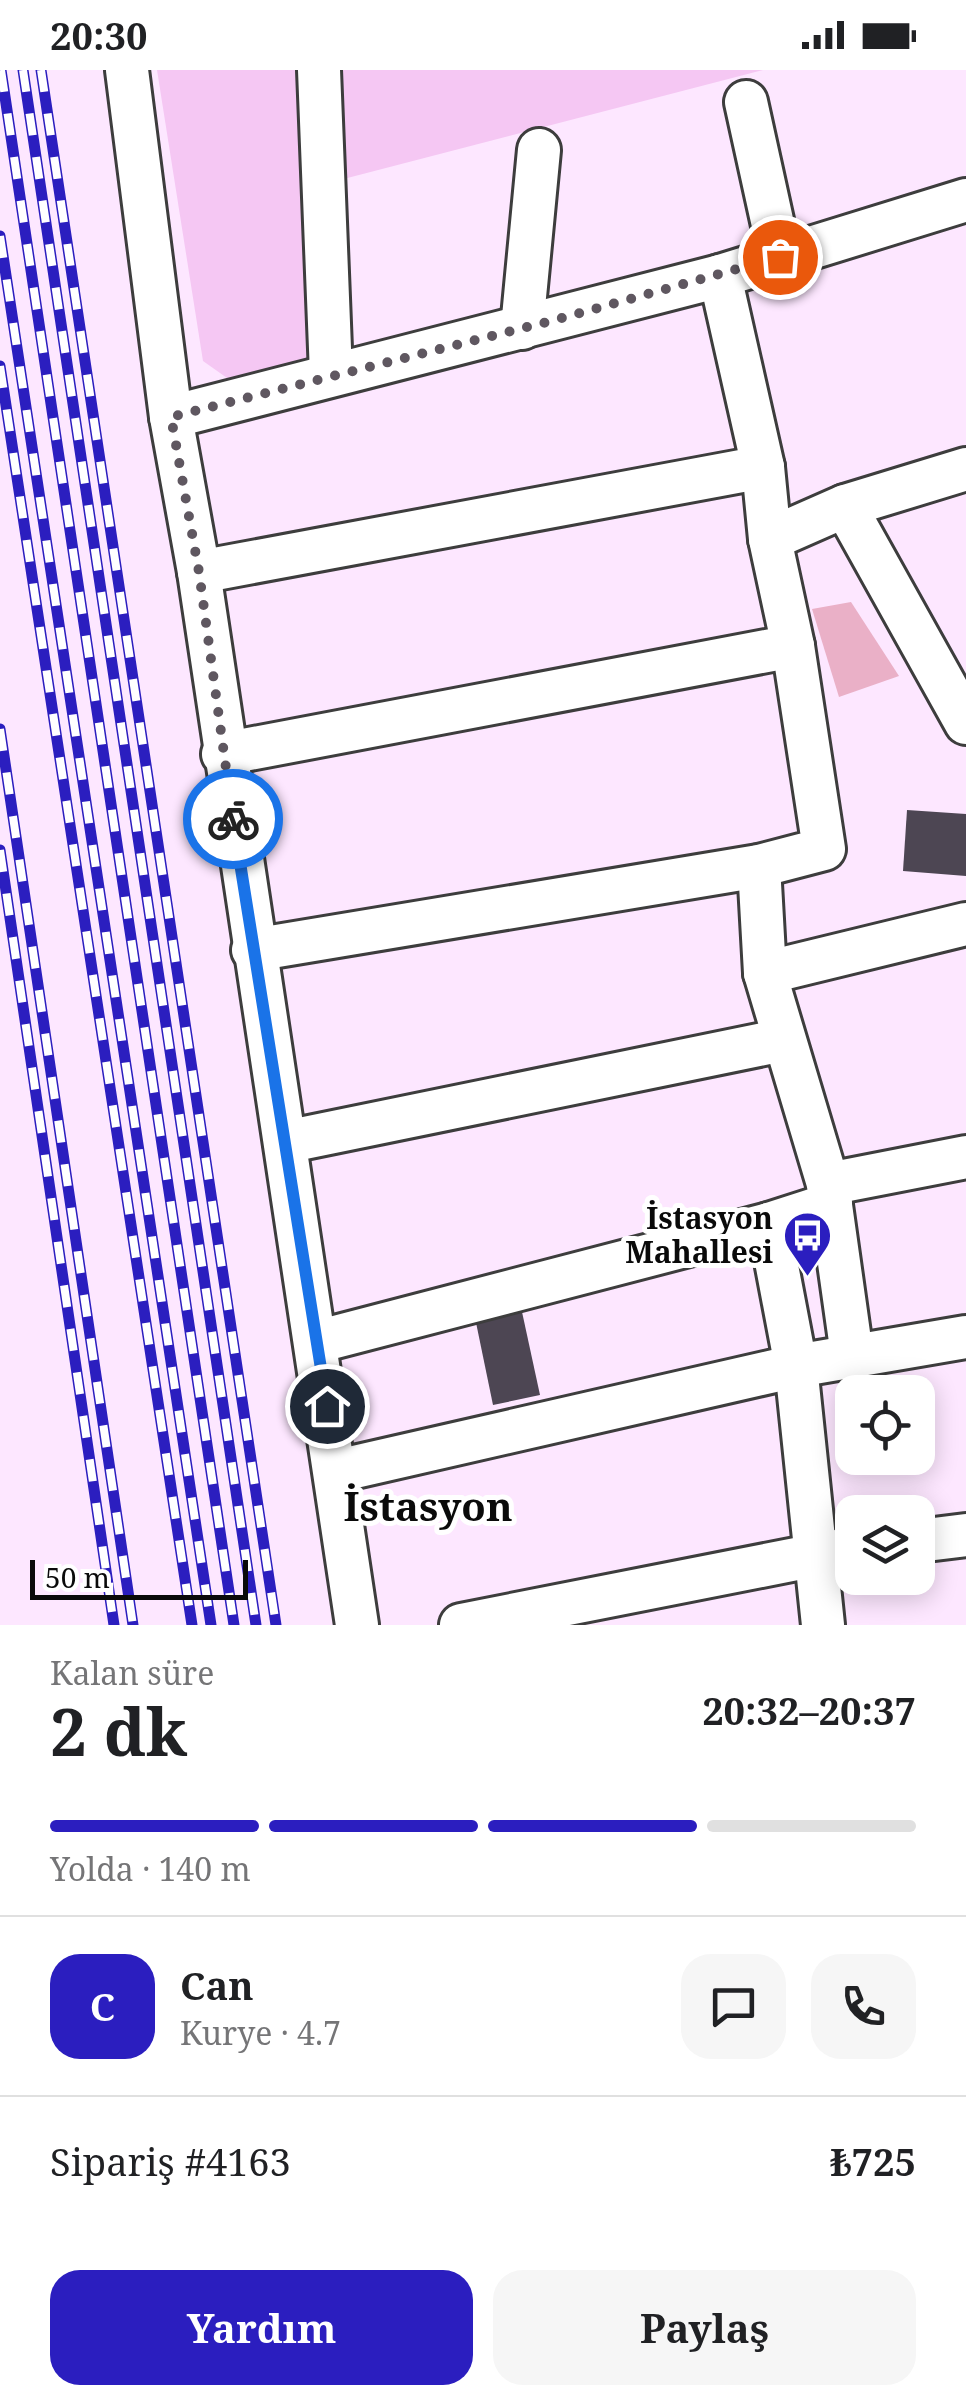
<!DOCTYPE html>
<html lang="tr">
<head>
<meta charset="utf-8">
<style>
  body { margin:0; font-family:"Noto Serif",serif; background:#f6f6f6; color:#202124; height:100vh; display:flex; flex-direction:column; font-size:38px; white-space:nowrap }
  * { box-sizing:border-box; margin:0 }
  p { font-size:32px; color:#757577 }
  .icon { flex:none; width:55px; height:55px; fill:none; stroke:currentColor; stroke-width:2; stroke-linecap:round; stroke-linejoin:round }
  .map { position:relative; height:1555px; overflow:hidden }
  .details { display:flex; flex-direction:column; background:#fff; flex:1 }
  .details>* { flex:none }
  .tools { position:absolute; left:835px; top:1305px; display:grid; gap:20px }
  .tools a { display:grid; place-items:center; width:100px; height:100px; border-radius:20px; background:#fff; box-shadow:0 5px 25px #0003; font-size:50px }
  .scale { position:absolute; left:30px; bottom:25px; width:218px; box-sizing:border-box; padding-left:10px; border:5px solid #0a0a0a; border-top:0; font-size:28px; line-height:35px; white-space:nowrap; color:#0a0a0a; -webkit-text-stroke:8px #fff; paint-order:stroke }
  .pin { position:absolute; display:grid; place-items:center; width:85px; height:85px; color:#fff; margin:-42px; border:5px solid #fff; border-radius:50%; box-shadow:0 2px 10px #0007 }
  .courier { position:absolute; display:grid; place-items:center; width:100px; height:100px; margin:-50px; border:8px solid #1a73e8; border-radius:50%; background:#fff; color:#222; box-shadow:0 2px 12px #0007 }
  .headline em { font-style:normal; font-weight:700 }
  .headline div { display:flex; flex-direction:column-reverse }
  .headline { display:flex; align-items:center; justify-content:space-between; height:170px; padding:0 50px }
  h1 { font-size:65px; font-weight:700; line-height:75px }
  .bar { display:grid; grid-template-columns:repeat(4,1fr); gap:15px 10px; align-content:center; height:120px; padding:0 50px }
  .bar i { height:12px; border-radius:8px; background:#e0e0e0 }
  .bar .on { background:#2b1ebf }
  .bar p { grid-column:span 4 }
  .line { display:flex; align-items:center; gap:25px; padding:0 50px; border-top:2px solid #e0e0e0 }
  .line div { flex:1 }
  .round { display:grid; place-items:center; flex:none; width:105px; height:105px; border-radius:30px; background:#f6f6f6 }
  .action { display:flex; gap:20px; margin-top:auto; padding:20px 50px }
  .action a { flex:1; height:115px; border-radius:30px; background:#2b1ebf; color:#fff; font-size:40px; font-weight:700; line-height:115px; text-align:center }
  .action a+a { background:#f6f6f6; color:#202124 }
  .status { display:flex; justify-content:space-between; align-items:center; height:70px; padding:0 50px; background:#fff; direction:ltr }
  .status svg { height:28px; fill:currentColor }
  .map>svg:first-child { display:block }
</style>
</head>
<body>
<div class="status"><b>20:30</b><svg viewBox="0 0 49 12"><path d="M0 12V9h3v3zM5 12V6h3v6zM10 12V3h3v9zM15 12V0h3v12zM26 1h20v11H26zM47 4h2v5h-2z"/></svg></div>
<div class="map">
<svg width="966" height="1555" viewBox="0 0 966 1555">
  <rect width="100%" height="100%" fill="#fde7ff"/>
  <!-- farmland -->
  <g fill="#f5c7f3">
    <polygon points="157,0 310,0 317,291 237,315 203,291"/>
    <polygon points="320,0 763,0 332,112"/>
  </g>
  <!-- green -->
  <polygon fill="#eab0c7" points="851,532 899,606 839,627 812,539"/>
  <!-- building -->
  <g fill="#4d4653">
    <polygon points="907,740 966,744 966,806 903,801"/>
    <polygon points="519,1228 540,1325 493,1335 473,1238"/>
  </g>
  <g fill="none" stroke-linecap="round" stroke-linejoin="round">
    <defs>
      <g id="minor">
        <polyline points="127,0 171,347 199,502 357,1555"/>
        <polyline points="319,0 331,304"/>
        <polyline points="746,32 780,187"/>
        <polyline points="522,258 539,80"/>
        <polyline points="171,347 720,206 966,130"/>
        <polyline points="845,436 966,653"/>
        <polyline points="770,469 845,436 966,399"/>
        <polyline points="199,502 763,397"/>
        <polyline points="223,684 793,576"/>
        <polyline points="759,796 765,903 828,1114 852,1285"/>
        <polyline points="253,880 759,796 824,779 793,576 770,469 763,397 720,206"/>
        <polyline points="765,903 966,854"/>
        <polyline points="285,1072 783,970"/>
        <polyline points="828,1114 966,1087"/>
        <polyline points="769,1154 796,1296 823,1555"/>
        <polyline points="316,1272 769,1154 831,1134"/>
        <polyline points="337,1401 796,1296 966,1267"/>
        <polyline points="918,1471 966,1465"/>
        <polyline points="461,1555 852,1478"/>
      </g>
    </defs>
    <!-- minor casing -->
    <use href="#minor" stroke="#3d3d3d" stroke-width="48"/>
    <!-- minor -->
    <use href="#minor" stroke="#fff" stroke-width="42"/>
    <defs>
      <g id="rail">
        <polyline points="1,0 234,1555"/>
        <polyline points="23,0 256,1555"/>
        <polyline points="41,0 276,1555"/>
        <polyline points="0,166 211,1555"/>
        <polyline points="0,296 192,1555"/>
        <polyline points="0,659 133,1555"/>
        <polyline points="0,780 114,1555"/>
      </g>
    </defs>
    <!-- rail casing -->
    <use href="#rail" stroke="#2b1ebf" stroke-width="11"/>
    <!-- rail -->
    <use href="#rail" stroke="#fff" stroke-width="8" stroke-dasharray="22" stroke-linecap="butt"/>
  </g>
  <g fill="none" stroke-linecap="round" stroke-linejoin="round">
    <!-- done -->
    <polyline stroke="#5f5760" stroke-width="10" stroke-dasharray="0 18" points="233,749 199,502 171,347 555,250 780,187"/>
    <!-- route -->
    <polyline stroke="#1a73e8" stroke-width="12" points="233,749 327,1336"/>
  </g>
  <!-- icons -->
  <defs>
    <symbol id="bus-pin" viewBox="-11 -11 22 30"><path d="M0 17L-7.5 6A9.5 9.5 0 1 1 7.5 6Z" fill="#2b1ebf" stroke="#fff"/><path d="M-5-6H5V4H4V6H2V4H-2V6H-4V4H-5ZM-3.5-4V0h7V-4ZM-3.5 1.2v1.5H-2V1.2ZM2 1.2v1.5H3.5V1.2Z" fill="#fff"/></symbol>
  </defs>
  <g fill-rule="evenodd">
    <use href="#bus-pin" x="780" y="1138" width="55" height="75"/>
  </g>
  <g text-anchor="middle" stroke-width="10" stroke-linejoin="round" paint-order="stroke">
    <!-- poi labels -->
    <g font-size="30" font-weight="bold" fill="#0a0a0a" stroke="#fff" text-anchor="end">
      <text x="773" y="1159">İstasyon<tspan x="773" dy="34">Mahallesi</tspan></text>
    </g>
    <!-- district labels -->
    <g font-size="40" font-weight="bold" fill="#0a0a0a" stroke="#fff">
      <text x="428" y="1451">İstasyon</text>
    </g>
  </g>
</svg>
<div class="tools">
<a><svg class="icon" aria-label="locate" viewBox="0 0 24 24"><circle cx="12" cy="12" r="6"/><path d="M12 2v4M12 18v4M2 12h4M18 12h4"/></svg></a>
<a><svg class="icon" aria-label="layers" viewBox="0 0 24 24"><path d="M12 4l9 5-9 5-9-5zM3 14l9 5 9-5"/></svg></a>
</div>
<div class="scale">50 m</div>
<div class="pin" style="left:780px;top:187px;background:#ea580c"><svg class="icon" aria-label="bag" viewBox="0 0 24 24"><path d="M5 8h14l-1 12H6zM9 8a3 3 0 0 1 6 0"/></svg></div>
<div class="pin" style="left:327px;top:1336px;background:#1f2937"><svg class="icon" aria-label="home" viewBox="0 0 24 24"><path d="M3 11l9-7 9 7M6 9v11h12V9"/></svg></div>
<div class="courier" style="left:233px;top:749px"><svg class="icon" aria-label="bike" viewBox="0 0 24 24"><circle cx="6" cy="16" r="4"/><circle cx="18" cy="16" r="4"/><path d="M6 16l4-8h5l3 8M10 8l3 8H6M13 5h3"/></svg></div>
</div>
<section class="details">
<div class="headline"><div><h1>2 dk</h1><p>Kalan süre</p></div><em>20:32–20:37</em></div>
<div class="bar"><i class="on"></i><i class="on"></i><i class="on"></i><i></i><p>Yolda · 140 m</p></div>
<div class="line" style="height:180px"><b class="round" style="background:#2b1ebf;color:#fff">C</b><div><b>Can</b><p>Kurye · 4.7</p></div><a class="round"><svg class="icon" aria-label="chat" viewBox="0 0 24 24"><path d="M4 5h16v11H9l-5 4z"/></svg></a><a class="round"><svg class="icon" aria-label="phone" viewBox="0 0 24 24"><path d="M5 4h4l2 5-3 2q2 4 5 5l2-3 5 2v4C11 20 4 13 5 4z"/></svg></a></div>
<div class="line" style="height:130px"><div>Sipariş #4163</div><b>₺725</b></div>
<div class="action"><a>Yardım</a><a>Paylaş</a></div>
</section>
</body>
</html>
